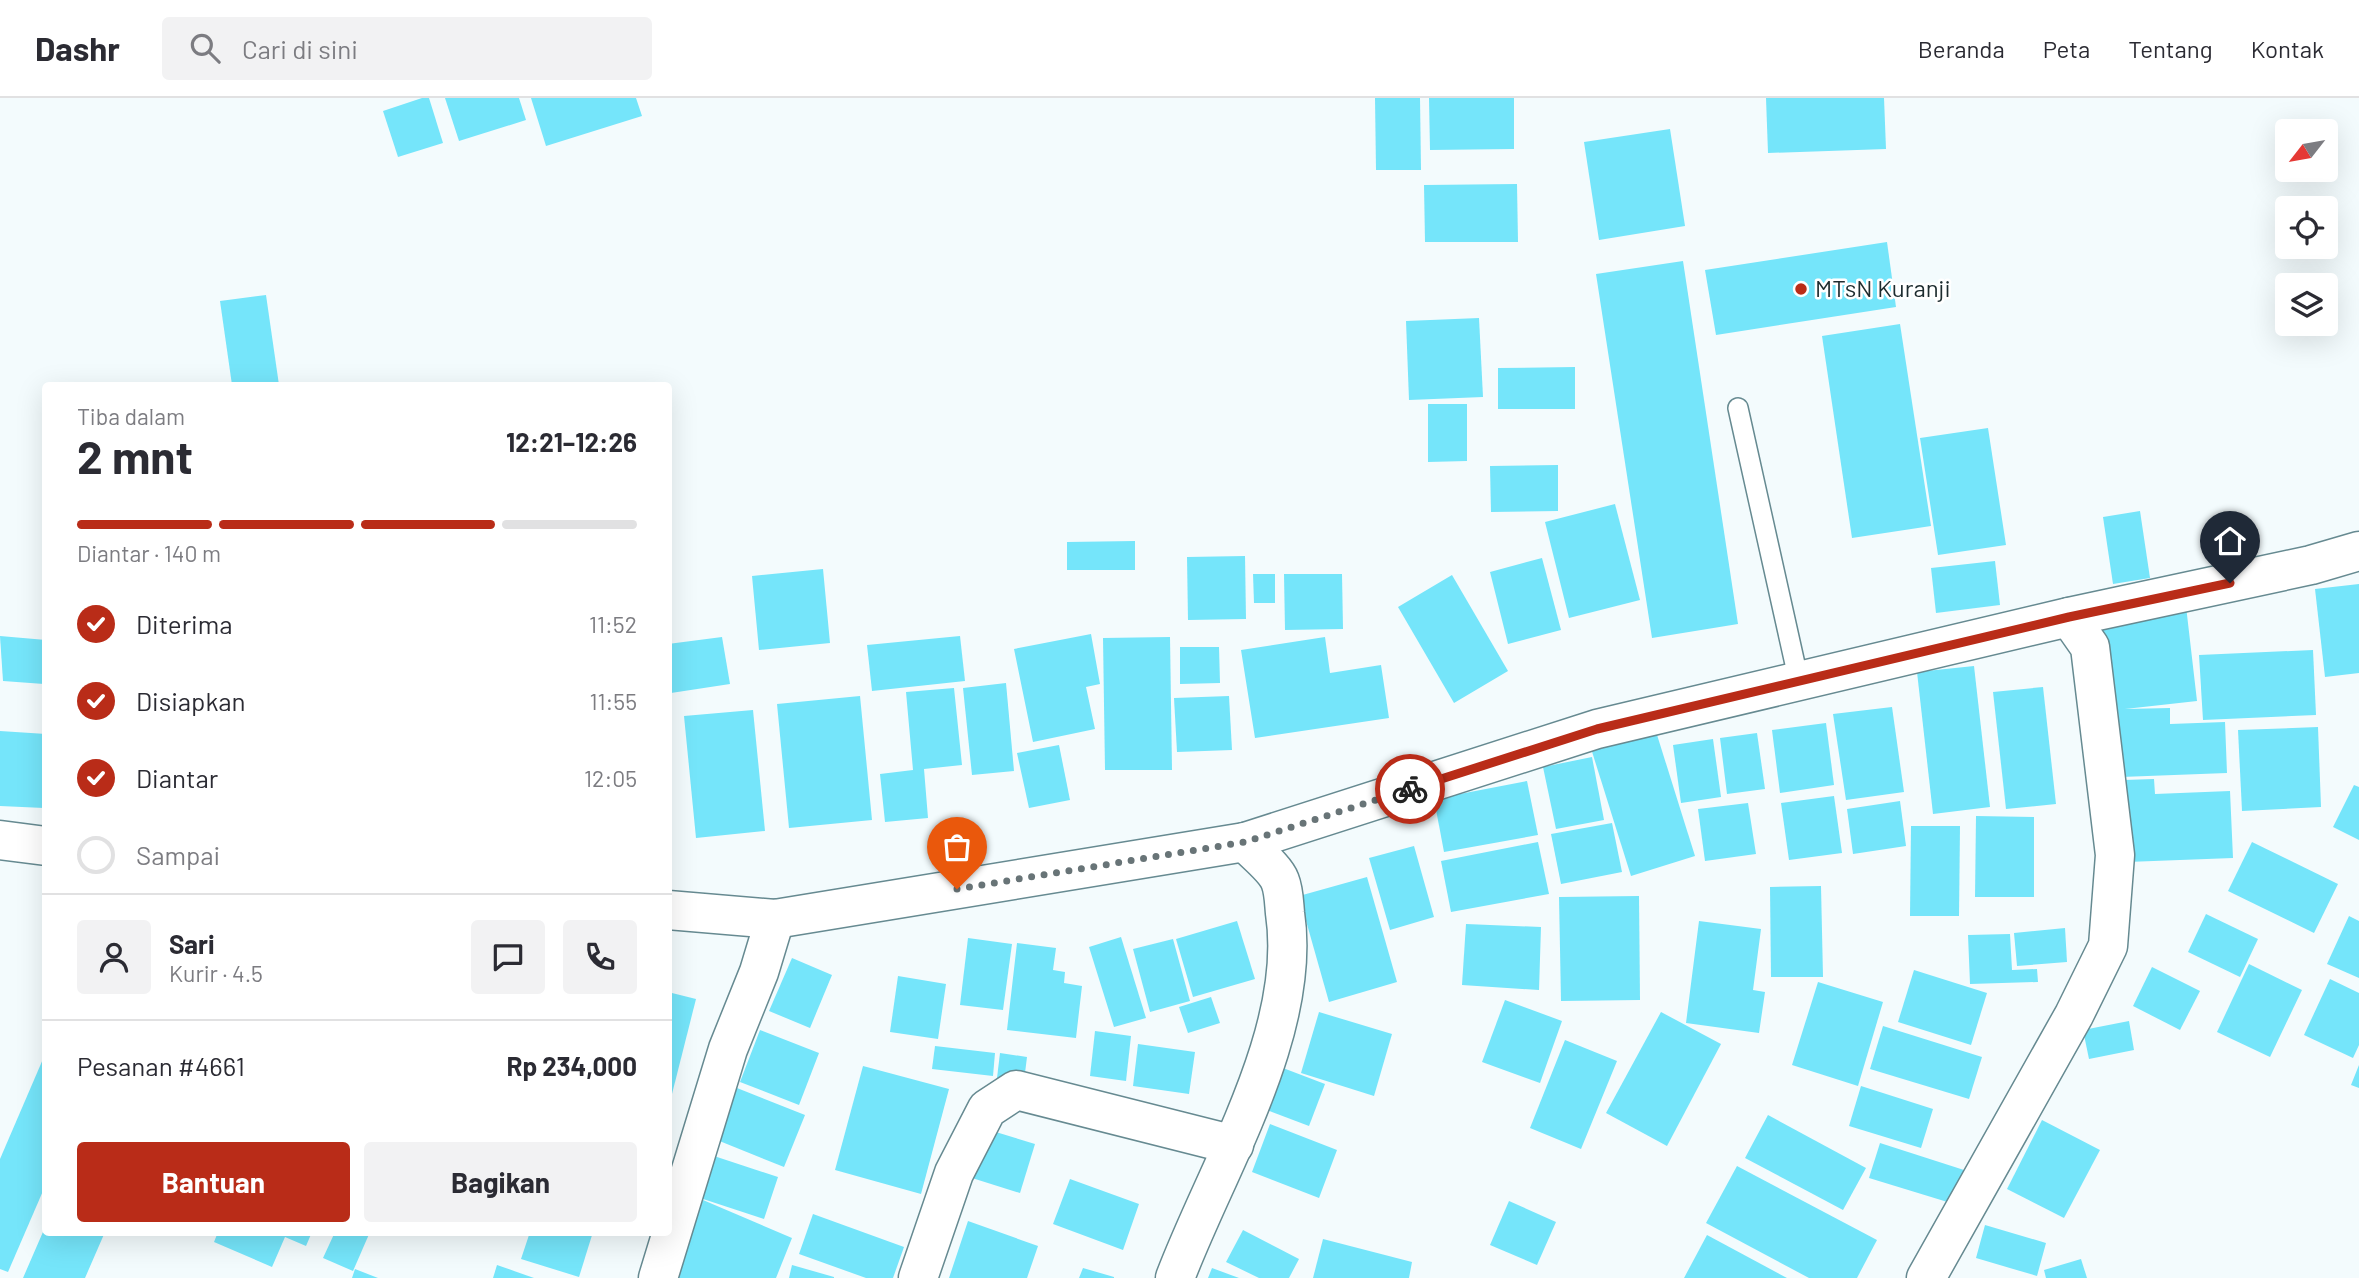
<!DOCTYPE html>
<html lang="id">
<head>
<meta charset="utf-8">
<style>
  body { margin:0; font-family:Barlow,sans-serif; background:#f2f2f3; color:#2b2b33; height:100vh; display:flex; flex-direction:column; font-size:26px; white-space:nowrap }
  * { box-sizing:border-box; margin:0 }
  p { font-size:23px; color:#7c7c81 }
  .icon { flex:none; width:38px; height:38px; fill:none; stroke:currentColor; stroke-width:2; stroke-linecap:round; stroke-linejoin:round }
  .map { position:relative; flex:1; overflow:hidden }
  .sheet { position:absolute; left:42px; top:284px; width:630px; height:854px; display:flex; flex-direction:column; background:#fff; border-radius:7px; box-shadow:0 7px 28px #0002 }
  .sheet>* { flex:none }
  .needle { width:46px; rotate:239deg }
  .buttons { position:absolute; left:2275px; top:21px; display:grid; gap:14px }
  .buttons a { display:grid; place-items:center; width:63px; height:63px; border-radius:7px; background:#fff; box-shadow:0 7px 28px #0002; font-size:35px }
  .pin { position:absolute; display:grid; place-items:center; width:60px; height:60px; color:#fff; margin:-72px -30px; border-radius:50% 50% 50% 0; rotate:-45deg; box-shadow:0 0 7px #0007 }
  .pin .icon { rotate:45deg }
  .courier { position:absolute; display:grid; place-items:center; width:70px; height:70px; margin:-35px; border:5px solid #b92c18; border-radius:50%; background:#fff; color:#222; box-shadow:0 2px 9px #0007 }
  .overview em { font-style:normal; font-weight:700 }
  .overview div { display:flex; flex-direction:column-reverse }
  .overview { display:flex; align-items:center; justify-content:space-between; height:119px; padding:0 35px }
  h1 { font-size:46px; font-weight:700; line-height:52px }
  .bar { display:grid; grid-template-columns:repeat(4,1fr); gap:10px 7px; align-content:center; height:84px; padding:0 35px }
  .bar i { height:9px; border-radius:5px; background:#e1e1e2 }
  .bar .current { background:#b92c18 }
  .bar p { grid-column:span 4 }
  .line { display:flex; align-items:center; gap:18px; padding:0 35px; border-top:2px solid #e1e1e2 }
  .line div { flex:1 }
  .round { display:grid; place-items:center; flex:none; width:74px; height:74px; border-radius:7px; background:#f2f2f3 }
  ol { padding:0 35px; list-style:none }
  li { display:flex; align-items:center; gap:21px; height:77px }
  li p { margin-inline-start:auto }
  li .icon { padding:7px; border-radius:50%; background:#b92c18; color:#fff; stroke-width:4 }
  li:last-child { color:#7c7c81 }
  li i { width:38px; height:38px; border:4px solid #e1e1e2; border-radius:50% }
  .button { display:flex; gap:14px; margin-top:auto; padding:14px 35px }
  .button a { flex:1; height:80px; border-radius:7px; background:#b92c18; color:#fff; font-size:28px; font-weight:700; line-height:80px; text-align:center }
  .button a+a { background:#f2f2f3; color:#2b2b33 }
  header { display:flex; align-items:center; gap:42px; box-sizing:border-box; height:98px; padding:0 35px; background:#fff; border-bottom:2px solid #e1e1e2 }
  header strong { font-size:33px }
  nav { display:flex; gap:38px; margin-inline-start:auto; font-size:24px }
  .search { width:490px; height:63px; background:#f2f2f3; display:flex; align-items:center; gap:18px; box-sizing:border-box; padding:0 24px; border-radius:7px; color:#7c7c81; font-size:26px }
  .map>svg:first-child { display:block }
</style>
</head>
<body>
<header>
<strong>Dashr</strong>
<div class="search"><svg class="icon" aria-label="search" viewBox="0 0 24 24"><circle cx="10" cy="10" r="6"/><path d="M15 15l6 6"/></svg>Cari di sini</div>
<nav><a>Beranda</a><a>Peta</a><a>Tentang</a><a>Kontak</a></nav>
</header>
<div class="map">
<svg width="2359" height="1180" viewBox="0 0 2359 1180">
  <rect width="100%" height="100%" fill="#f3fbfd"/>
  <!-- building -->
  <g fill="#75e5fa">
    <polygon points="422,0 429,0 443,45 398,59 383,13"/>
    <polygon points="445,0 519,0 526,22 459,43"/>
    <polygon points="531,0 636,0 642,18 546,48"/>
    <polygon points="1375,0 1420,0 1421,72 1376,72"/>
    <polygon points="1429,0 1514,0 1514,51 1430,52"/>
    <polygon points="1766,0 1884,0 1886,51 1768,55"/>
    <polygon points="1670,31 1685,128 1599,142 1584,44"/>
    <polygon points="1517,86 1518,144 1425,144 1424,87"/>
    <polygon points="1887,144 1896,209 1716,237 1705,172"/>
    <polygon points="1683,163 1738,526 1652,540 1596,176"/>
    <polygon points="266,197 279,287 232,287 220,203"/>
    <polygon points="1479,220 1483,299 1409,302 1406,223"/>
    <polygon points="1900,226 1931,428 1852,440 1822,238"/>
    <polygon points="1575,269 1575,311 1498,311 1498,270"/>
    <polygon points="1428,306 1467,306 1467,363 1428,364"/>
    <polygon points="1988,330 2006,447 1938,457 1920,340"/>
    <polygon points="1558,367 1558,413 1491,414 1490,368"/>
    <polygon points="1615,406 1640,502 1569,520 1545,424"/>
    <polygon points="2140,413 2150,480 2113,486 2103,419"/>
    <polygon points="1135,443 1135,472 1067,472 1067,444"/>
    <polygon points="1245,458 1246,521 1188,522 1187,459"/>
    <polygon points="1542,460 1561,532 1508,546 1490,474"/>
    <polygon points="1995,463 2000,507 1936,515 1931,470"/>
    <polygon points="823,471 830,545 759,552 752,478"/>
    <polygon points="1253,476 1275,476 1275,505 1254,505"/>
    <polygon points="1284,476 1342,476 1343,531 1285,532"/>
    <polygon points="1452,477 1508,573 1454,605 1398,509"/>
    <polygon points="2359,486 2359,575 2325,579 2315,491"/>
    <polygon points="2186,508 2197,603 2125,611 2170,610 2170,626 2225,624 2227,675 2121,679 2118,612 2104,613 2093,518"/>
    <polygon points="1091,536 1100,586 1086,589 1095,631 1033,644 1014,551"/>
    <polygon points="0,538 46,542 44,586 3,583"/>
    <polygon points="960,538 965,583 872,593 867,547"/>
    <polygon points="722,539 730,586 671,595 668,546"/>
    <polygon points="1170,539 1172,672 1105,672 1103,540"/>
    <polygon points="1325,539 1330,575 1381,567 1389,620 1255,640 1241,552"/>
    <polygon points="1180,549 1219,549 1220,585 1180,586"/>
    <polygon points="2313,552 2316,617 2203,622 2199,557"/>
    <polygon points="1974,568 1990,709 1933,716 1917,574"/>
    <polygon points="1006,585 1014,673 972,677 963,590"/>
    <polygon points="2043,589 2056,706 2006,711 1993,594"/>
    <polygon points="954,590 962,667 924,671 928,720 885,724 880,676 913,672 906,594"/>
    <polygon points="860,598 872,722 789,730 777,606"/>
    <polygon points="1229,598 1232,652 1177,654 1174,600"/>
    <polygon points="1892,609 1904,694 1846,702 1833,616"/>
    <polygon points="753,612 765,733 696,740 684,618"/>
    <polygon points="1653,624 1695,758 1631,778 1589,644"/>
    <polygon points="1826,625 1834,687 1780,695 1772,632"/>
    <polygon points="2318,629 2321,709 2242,713 2238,632"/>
    <polygon points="0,633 46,636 44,710 0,708"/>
    <polygon points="1757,635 1765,691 1727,696 1720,640"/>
    <polygon points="1713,641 1721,699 1681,705 1673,647"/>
    <polygon points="1059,647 1070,702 1029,710 1017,655"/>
    <polygon points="1592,659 1604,722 1556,731 1543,669"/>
    <polygon points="2154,681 2155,696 2230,693 2233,760 2127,764 2124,682"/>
    <polygon points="1527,683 1538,737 1444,754 1434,701"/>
    <polygon points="2354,687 2359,689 2359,742 2333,729"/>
    <polygon points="1834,698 1842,755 1789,762 1781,705"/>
    <polygon points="1900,703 1906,748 1853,756 1847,711"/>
    <polygon points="1748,705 1756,756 1705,763 1698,711"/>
    <polygon points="1976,718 2034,719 2034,799 1975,799"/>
    <polygon points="1612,725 1622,774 1561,786 1551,736"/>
    <polygon points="1911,728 1960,728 1959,818 1910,818"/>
    <polygon points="1538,744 1549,796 1451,814 1441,763"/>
    <polygon points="2252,744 2338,786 2314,835 2228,793"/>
    <polygon points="1414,748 1434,819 1390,832 1369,760"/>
    <polygon points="1367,779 1397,884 1329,904 1299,798"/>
    <polygon points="1821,788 1823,879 1771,879 1770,789"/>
    <polygon points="1639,798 1640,902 1561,903 1559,799"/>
    <polygon points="2206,816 2258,841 2240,879 2188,854"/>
    <polygon points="2349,818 2359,823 2359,880 2327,866"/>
    <polygon points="1237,823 1255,881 1193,899 1176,841"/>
    <polygon points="1699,823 1761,831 1753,892 1765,894 1759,935 1686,925"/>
    <polygon points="1466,826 1541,829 1539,892 1462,887"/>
    <polygon points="2065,830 2067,864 2017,868 2014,835"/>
    <polygon points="2010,836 2012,872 2037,871 2038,884 1970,886 1968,837"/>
    <polygon points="1121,839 1146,920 1114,929 1089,849"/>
    <polygon points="968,840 1012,846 1003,912 960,907"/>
    <polygon points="1173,841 1190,903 1150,914 1133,851"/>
    <polygon points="1017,845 1056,850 1053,872 1065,874 1064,885 1082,888 1076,940 1007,932"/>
    <polygon points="792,860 832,877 810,930 769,913"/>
    <polygon points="2249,866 2302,892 2270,959 2217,934"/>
    <polygon points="2152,869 2200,893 2180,932 2133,908"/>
    <polygon points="1914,872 1987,895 1971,947 1898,924"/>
    <polygon points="898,878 946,886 938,941 890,934"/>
    <polygon points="2330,881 2359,895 2359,947 2353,960 2304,937"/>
    <polygon points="1818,884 1883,904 1858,988 1792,967"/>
    <polygon points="668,894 696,901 672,996 668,995"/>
    <polygon points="1211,899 1220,925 1188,935 1179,909"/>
    <polygon points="1505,902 1562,923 1540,985 1482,964"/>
    <polygon points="1319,914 1392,936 1374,998 1301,975"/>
    <polygon points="1661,914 1721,946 1667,1048 1606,1015"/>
    <polygon points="2129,923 2134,952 2089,961 2083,932"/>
    <polygon points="1883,928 1982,959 1969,1001 1870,971"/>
    <polygon points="760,932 819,955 799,1007 740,984"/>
    <polygon points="1095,933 1131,938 1126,983 1090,978"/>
    <polygon points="1565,942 1617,963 1581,1051 1530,1030"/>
    <polygon points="1138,946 1195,954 1189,996 1133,988"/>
    <polygon points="935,948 995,955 993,978 932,971"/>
    <polygon points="1000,955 1027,959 1024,983 997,980"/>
    <polygon points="43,961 46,962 46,1086 8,1174 0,1171 0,1061"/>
    <polygon points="2359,967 2359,990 2351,987"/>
    <polygon points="863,968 949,991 921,1096 835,1072"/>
    <polygon points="1283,970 1325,986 1309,1028 1267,1012"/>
    <polygon points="1861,988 1933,1011 1921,1050 1849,1028"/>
    <polygon points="737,990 805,1017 784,1069 717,1042"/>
    <polygon points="1768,1017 1866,1070 1843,1112 1745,1060"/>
    <polygon points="2042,1022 2100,1052 2064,1120 2007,1091"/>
    <polygon points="1270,1026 1337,1052 1319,1100 1252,1074"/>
    <polygon points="986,1031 1035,1046 1020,1095 972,1080"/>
    <polygon points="1880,1045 1964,1072 1954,1106 1869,1080"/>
    <polygon points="711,1057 778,1079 764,1121 697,1099"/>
    <polygon points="1737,1068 1877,1142 1857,1180 1809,1180 1706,1125"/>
    <polygon points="1070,1081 1139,1106 1123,1152 1053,1126"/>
    <polygon points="703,1102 792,1140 776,1180 671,1180"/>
    <polygon points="1509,1103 1556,1124 1537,1167 1490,1147"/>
    <polygon points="813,1116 904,1149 893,1180 866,1180 799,1156"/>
    <polygon points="968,1123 1038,1148 1027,1180 949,1180"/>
    <polygon points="46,1127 46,1134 105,1134 85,1180 23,1180"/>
    <polygon points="1985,1127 2046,1145 2037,1178 1976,1160"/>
    <polygon points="1243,1132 1299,1161 1289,1180 1259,1180 1226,1164"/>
    <polygon points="218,1134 312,1134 306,1148 285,1139 272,1169 214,1144"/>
    <polygon points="335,1134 370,1134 353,1173 323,1160"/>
    <polygon points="530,1134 593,1134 579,1179 521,1161"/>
    <polygon points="1707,1137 1787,1180 1684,1180"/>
    <polygon points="1323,1141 1412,1164 1409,1180 1313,1180"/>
    <polygon points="2081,1161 2087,1180 2046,1180 2044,1172"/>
    <polygon points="497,1167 534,1180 493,1180"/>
    <polygon points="792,1167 834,1179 834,1180 789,1180"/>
    <polygon points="1083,1170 1114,1179 1114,1180 1079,1180"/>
    <polygon points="1212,1170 1239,1180 1208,1180"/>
    <polygon points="355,1171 378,1180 352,1180"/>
  </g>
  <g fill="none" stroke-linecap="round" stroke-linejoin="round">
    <defs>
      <polyline id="service" points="1738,310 1799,584"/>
      <g id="minor">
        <polyline points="658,1180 728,951 759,874 775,821"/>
        <polyline points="918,1180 954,1075 987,1011 1016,992 1234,1047"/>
        <path d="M1175 1180C1216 1071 1303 934 1285 815 1284 805 1284 793 1280 783 1275 770 1255 755 1245 744"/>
        <polyline points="1926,1180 2074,917 2108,848 2115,757 2090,549 2069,519"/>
      </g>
      <g id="tertiary">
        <polyline points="0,742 46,748"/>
        <polyline points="668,812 775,821 1245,744 1597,631 2069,519 2311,467 2359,453"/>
      </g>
    </defs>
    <!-- service casing -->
    <use href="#service" stroke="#668a91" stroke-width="22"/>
    <!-- minor casing -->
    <use href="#minor" stroke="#668a91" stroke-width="41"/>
    <!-- tertiary casing -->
    <use href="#tertiary" stroke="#668a91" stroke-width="41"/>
    <!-- service -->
    <use href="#service" stroke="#fff" stroke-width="19"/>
    <!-- minor -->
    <use href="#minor" stroke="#fff" stroke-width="38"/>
    <!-- tertiary -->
    <use href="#tertiary" stroke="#fff" stroke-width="38"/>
  </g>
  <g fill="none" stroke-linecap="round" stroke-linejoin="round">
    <!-- done -->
    <polyline stroke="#687477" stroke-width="7" stroke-dasharray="0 12.6" points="957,791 1245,744 1410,691"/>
    <!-- route -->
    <polyline stroke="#b92c18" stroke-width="9" points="1410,691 1597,631 2069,519 2230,485"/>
  </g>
  <!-- markers -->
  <circle fill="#b92c18" stroke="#fff" stroke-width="2.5" cx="1801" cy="191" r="7"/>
  <g text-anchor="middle" stroke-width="5" stroke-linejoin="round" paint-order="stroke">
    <!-- poi labels -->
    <g font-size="24" fill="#1d2c2f" stroke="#fff" text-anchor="start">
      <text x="1815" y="199">MTsN Kuranji</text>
    </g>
  </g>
</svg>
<div class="buttons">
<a><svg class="needle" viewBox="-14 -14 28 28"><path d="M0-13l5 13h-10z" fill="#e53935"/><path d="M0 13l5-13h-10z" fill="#7c7c81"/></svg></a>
<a><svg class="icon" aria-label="locate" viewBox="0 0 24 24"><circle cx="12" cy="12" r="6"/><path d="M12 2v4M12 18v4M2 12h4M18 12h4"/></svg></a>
<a><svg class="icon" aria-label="layers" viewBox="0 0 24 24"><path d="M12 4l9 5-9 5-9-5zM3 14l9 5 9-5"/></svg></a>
</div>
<div class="pin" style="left:957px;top:791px;background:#ea580c"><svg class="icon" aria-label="bag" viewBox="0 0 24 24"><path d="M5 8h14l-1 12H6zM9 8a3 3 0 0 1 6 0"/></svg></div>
<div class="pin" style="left:2230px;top:485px;background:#1f2937"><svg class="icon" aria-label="home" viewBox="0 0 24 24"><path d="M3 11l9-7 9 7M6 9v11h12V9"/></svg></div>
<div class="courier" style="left:1410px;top:691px"><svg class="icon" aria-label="bike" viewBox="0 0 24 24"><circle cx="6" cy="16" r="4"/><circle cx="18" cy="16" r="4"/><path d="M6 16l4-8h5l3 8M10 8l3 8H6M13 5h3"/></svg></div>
<section class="sheet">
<div class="overview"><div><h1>2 mnt</h1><p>Tiba dalam</p></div><em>12:21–12:26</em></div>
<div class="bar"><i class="current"></i><i class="current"></i><i class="current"></i><i></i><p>Diantar · 140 m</p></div>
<ol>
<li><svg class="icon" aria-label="check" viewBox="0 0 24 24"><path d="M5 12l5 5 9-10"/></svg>Diterima<p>11:52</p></li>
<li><svg class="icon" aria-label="check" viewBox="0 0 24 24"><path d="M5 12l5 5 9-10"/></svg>Disiapkan<p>11:55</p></li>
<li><svg class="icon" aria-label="check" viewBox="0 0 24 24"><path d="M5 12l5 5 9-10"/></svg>Diantar<p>12:05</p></li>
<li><i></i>Sampai</li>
</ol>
<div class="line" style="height:126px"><a class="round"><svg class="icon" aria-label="person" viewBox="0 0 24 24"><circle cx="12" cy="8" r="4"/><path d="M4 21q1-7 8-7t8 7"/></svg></a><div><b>Sari</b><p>Kurir · 4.5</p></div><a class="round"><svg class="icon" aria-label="chat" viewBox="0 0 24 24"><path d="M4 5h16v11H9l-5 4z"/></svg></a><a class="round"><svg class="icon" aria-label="phone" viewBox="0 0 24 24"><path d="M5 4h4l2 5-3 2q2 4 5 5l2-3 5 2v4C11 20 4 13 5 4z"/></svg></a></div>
<div class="line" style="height:91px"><div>Pesanan #4661</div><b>Rp 234,000</b></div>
<div class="button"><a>Bantuan</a><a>Bagikan</a></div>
</section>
</div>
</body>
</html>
